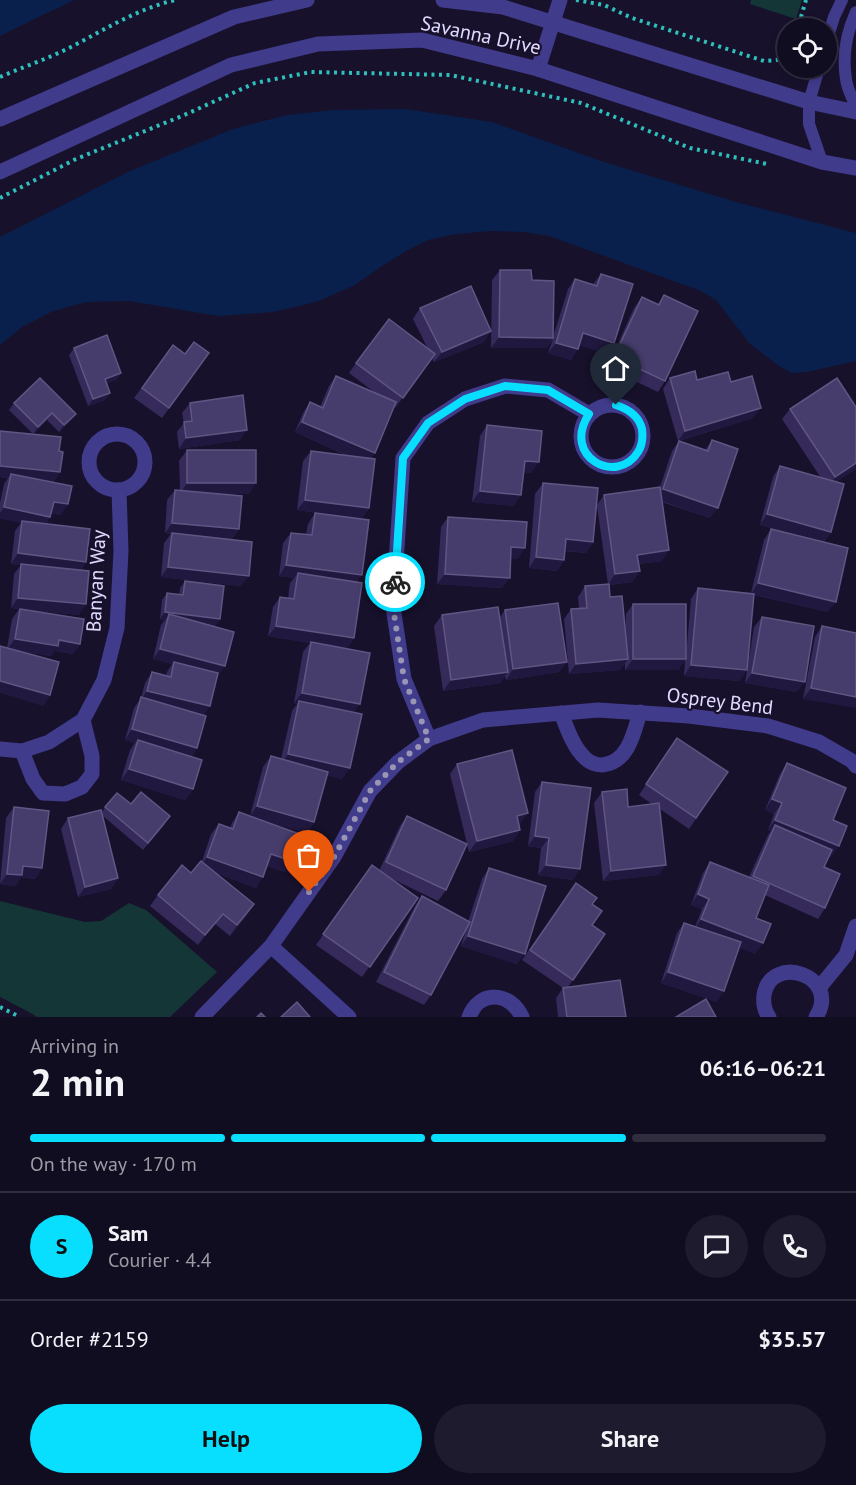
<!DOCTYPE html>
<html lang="en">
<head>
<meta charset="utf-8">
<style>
  body { margin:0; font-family:"PT Sans",sans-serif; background:#1e1b2e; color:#f1f3f6; height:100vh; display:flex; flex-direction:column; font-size:22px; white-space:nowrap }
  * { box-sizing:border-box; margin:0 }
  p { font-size:20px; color:#9c9ca5 }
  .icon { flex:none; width:33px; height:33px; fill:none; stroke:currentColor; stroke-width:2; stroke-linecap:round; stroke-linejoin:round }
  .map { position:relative; height:1017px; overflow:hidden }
  .panel { display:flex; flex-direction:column; background:#110d21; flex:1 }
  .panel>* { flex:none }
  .buttons { position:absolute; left:777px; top:18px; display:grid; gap:12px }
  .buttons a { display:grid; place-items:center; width:60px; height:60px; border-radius:50%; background:#110d21; box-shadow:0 3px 9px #0003,0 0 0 2px #302d3f; font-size:30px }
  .pin { position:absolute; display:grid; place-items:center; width:51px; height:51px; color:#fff; margin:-62px -26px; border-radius:50% 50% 50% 0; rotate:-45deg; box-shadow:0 0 6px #0007 }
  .pin .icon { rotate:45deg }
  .courier { position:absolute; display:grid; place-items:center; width:60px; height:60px; margin:-30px; border:4px solid #08dfff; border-radius:50%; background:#fff; color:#222; box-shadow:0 2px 8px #0007 }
  .headline em { font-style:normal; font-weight:600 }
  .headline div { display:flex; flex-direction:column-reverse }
  .headline { display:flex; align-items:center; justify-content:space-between; height:102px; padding:0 30px }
  h1 { font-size:39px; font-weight:600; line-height:45px }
  .bar { display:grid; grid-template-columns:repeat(4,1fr); gap:9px 6px; align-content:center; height:72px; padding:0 30px }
  .bar i { height:8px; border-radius:4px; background:#302d3f }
  .bar .active { background:#08dfff }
  .bar p { grid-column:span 4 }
  .line { display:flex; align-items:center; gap:15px; padding:0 30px; border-top:2px solid #302d3f }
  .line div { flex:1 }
  .round { display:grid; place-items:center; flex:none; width:63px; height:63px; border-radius:32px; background:#1e1b2e }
  .cta { display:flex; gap:12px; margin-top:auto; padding:12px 30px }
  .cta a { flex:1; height:69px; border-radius:36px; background:#08dfff; color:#111; font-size:24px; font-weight:600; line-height:69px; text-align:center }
  .cta a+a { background:#1e1b2e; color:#f1f3f6 }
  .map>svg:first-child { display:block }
</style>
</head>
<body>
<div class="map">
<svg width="856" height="1017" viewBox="0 0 856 1017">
  <rect width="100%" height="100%" fill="#17112c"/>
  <!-- green -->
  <g fill="#143636">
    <polygon points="751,0 802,0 796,19 750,4"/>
    <polygon points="0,901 85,922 101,921 129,903 146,910 217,972 170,1017 37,1017 29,1012 0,997"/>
  </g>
  <!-- water -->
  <g fill="#0a204c">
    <polygon points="0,0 75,0 49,12 0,36"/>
    <polygon points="405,109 492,122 604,162 736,202 856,233 856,361 807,372 792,373 779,366 750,344 716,300 701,291 549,236 524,232 491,231 456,234 428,240 406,251 382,266 355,285 316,302 273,312 218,316 129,301 87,302 53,311 22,327 0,345 0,237 130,171 233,129 287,115 334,110"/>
  </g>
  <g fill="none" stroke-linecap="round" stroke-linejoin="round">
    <!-- path -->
    <g stroke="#2fc0bc" stroke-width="4" stroke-dasharray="3 4.5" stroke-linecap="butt">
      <polyline points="576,0 604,5 632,18 764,61 788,59"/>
      <polyline points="801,17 806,0"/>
      <path d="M0 77C23 67 47 59 69 48 104 30 137 9 175 0"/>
      <polyline points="0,198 76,159 182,116 255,83 311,72 450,75 581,103 690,148 767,164"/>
      <polyline points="0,1007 20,1017"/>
    </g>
    <!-- service -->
    <g stroke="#413b8c" stroke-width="12">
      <path d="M856 12C846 34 842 55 846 79 847 89 853 99 856 107"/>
      <polyline points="826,43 834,17 842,0"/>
      <polyline points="819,68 809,102 809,124 822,162"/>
    </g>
    <!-- minor -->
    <g stroke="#413b8c" stroke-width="15">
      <polyline points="443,0 503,7 809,102 856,112"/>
      <polyline points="538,69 560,0"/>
      <polyline points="0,119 234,17 307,0"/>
      <polyline points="0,172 231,65 318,44 422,40 538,69 822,162 856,168"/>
      <circle cx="612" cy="436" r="31"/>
      <circle cx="117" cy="462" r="28"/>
      <path d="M561 713C567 728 573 747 585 758 590 763 596 765 602 765 628 763 634 733 640 712"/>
      <polyline points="429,739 404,679 393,607 403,458 428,423 465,399 505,386 548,390 589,414"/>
      <polyline points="0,749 22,751 49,742 83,720 104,680 117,628 121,551 119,490"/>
      <polyline points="22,751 33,779 43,793 65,794 82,787 92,774 92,756 83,720"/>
      <polyline points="271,946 349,1017"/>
      <polyline points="819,988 846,955 856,926"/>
      <polyline points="202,1017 271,946 334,857 370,791 398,762 429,739 483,720 598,710 689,716 768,726 819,742 852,761 856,766"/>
      <path d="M469 1017C479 990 510 991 522 1017"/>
      <path d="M769 1017C764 1010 763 1003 764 995 771 952 842 976 816 1017"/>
    </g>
  </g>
  <!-- wall -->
  <g fill="#352a5a">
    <polygon points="500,270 532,280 553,337 568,289 575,279 593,284 601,274 607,354 579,345 571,360 548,353 553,339 546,348 491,348 492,280"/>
    <polygon points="664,295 665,381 658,392 607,368 634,308 642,297 657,305"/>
    <polygon points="420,308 484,342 434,362 432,358 395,408 394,407 371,459 369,508 361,519 297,510 303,461 311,451 348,456 295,432 303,413 310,402 320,407 329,386 336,376 374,392 349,373 356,363 428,349 413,319"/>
    <polygon points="173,345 185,354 209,353 162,418 134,398"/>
    <polygon points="74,348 121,373 116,380 107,383 110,393 105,400 88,406 69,355"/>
    <polygon points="670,378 697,380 731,382 753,418 679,441 705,450 712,440 710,518 662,502 662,561 639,564 640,571 632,582 609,585 610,597 625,635 626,614 633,604 686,656 691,599 698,588 751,593 764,540 771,529 798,536 760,525 773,477 780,466 821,478 782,419 790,409 856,407 856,469 836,482 831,532 824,542 828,612 754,595 747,670 739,681 684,676 685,660 678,670 625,670 625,663 620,670 569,674 564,619 571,609 579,608 578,597 585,586 608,584 597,506 593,542 586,553 565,551 564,560 557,571 529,568 535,494 543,483 597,505 604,495 660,487 672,451 679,441 678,441 663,389"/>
    <polygon points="14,403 76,414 70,421 59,432 47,420 33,434 9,410"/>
    <polygon points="190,403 240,440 179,449 177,432 184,423 182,413"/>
    <polygon points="487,425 531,473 524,472 514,506 472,502 480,436"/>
    <polygon points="0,431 53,483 68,504 60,515 51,513 46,524 86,562 81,570 79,615 28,610 80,644 73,654 54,651 51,656 19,651 50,695 43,706 7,648 12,619 19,609 11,608 14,574 21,565 11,564 15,531 21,523 0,518 0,503 4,484 8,478 0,477"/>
    <polygon points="187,450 249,494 221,494 239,529 232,539 241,586 161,577 164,543 171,534 165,533 167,500 175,490 180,490 179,461"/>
    <polygon points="315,513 357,582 347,648 354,713 342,779 327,775 314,822 307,833 259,819 292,861 285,872 267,866 256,888 216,873 247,915 230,936 215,924 198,945 150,906 158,895 191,873 202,861 211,834 219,824 230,828 232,823 239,812 250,816 263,767 271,756 281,759 292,711 297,704 294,703 303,652 310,643 268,636 273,607 280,597 288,598 290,583 294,578 279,576 283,543 291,533 306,535 308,524"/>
    <polygon points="448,517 518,559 511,558 502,588 437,584 441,527"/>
    <polygon points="185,581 220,619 215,626 218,676 204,715 197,748 191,757 193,789 185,800 121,780 130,750 135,743 125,740 134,708 141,698 145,683 152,672 166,676 167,672 172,664 153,659 161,625 165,620 160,619 162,600 167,593 179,595 180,588"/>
    <polygon points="505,610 567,662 559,672 506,680 505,676 500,683 443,691 434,626 442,615 500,617"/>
    <polygon points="762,617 797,692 745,683 754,627"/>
    <polygon points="822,626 856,633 803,699 815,637"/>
    <polygon points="677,738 728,772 689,829 660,809 659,875 603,881 594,803 602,792 628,807 652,804 639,795"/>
    <polygon points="787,763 833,820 831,857 829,856 824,867 825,908 818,919 765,895 756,918 755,954 739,947 717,1002 661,983 677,933 684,923 695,927 702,909 691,905 703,873 710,862 749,877 768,835 771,831 768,830 774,814 765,810 780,774"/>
    <polygon points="457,764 520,824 519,824 520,830 513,841 469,852 450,774"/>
    <polygon points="542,782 573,880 538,875 541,848 528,846 535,792"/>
    <polygon points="131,804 165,824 143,850 103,816 118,878 111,889 78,897 61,829 68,818 102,812 105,807"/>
    <polygon points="14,807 42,868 35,879 21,877 15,886 0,884 6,818"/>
    <polygon points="407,816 446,890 438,901 388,877 418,898 362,977 316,945 372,865 379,871 400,826"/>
    <polygon points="489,868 517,964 461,946 466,930 431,995 424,1005 376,982 415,906 422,896 468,922 482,879"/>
    <polygon points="576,883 592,904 592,925 605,934 568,987 626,1017 558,1017 556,998 563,988 522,960"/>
  </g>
  <!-- shaded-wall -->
  <g fill="#211840">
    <polygon points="491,331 484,342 434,362 442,352"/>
    <polygon points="583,333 614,343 607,354 576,344"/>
    <polygon points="499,337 553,338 546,348 491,348"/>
    <polygon points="556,343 578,349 571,360 548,353"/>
    <polygon points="121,373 116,380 100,386 105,379"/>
    <polygon points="110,393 105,400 88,406 93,399"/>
    <polygon points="761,408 753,418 678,441 685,431"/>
    <polygon points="52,413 47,420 33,434 38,427"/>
    <polygon points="76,414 70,421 59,432 64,425"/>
    <polygon points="302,422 375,453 367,464 295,432"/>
    <polygon points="247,430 240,440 179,449 186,438"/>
    <polygon points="525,461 539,462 531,473 517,472"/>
    <polygon points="856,463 856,469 827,488 835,477"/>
    <polygon points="0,466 60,472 53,483 11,474 8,478 0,477"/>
    <polygon points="187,483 256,483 249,494 180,494"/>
    <polygon points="663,489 718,508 710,518 656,499"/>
    <polygon points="480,491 521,495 514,506 472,502"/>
    <polygon points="305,500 369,508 361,519 297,510"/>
    <polygon points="54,502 68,504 60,515 46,512"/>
    <polygon points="4,507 50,517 43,528 22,521 21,523 0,518 0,513"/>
    <polygon points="767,514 831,532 823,543 760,525"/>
    <polygon points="172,523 239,529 232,539 165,533"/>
    <polygon points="566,539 593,542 586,553 559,550"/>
    <polygon points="511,547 525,548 518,559 504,558"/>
    <polygon points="669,550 662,561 630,565 637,555"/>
    <polygon points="18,553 86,562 79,573 11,564"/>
    <polygon points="536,557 564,560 557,571 529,568"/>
    <polygon points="286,565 362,575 354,585 298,573 294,578 279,576"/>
    <polygon points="168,567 249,576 241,586 161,577"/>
    <polygon points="640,571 632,582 608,585 615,574"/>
    <polygon points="445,574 510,578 502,588 437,584"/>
    <polygon points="758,583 836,602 828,612 751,594"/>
    <polygon points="18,598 86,604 79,615 11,608"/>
    <polygon points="165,612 220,619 215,626 169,614 165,620 160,619"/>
    <polygon points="276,626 354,638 347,649 268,636"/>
    <polygon points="15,639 59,640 80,644 73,654 54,651 51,656 7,649"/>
    <polygon points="160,649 225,666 217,677 174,662 172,664 153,659"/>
    <polygon points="628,659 620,670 569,674 576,664"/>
    <polygon points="633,659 686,659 678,670 625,670"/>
    <polygon points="567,662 559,672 506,680 513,669"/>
    <polygon points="691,665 747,670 739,681 684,676"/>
    <polygon points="508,672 500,683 443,691 451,680"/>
    <polygon points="752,673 805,682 797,692 745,683"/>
    <polygon points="0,681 50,695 43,706 0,693"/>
    <polygon points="811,688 856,697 856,708 803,699"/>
    <polygon points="147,691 210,706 203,717 140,701"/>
    <polygon points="302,693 360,704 353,714 299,701 297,704 294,703"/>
    <polygon points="132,729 197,748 189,759 138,740 135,743 125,740"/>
    <polygon points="288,754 350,768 342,779 280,765"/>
    <polygon points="129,769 193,789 185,800 121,780"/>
    <polygon points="772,799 782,803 774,814 765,810"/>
    <polygon points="257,806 314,822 307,833 249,817"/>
    <polygon points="528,813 520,824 510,827 517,816"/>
    <polygon points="775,820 839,846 831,857 772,832 775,825 771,831 768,830"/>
    <polygon points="520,830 513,841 469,852 477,841"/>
    <polygon points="535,836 549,838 541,848 528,846"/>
    <polygon points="271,854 292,861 285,872 264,865"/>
    <polygon points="207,857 263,877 256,888 200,867"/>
    <polygon points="546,865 580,869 573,880 538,875"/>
    <polygon points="666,865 659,875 603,881 611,871"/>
    <polygon points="23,866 42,868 35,879 21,877 15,886 0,884 7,874"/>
    <polygon points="118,878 111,889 78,897 85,887"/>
    <polygon points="698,894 709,899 702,909 691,905"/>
    <polygon points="254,904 247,915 230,936 237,925"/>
    <polygon points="223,914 215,924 198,945 205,935"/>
    <polygon points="701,919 763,943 755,954 694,930"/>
    <polygon points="468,936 525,954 517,964 461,946"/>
    <polygon points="668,972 724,991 717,1002 661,983"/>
  </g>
  <!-- building -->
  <g fill="#473d6c" stroke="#605683" stroke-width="1.5">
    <polygon points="500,270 531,270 532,280 554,281 553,338 499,337"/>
    <polygon points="601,274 633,284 614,343 583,333 578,349 556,343 575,279 597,286"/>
    <polygon points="471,286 491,331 442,352 420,308"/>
    <polygon points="664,295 698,311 665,381 614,357 642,297 659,305"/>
    <polygon points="389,319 435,354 403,398 356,363"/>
    <polygon points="107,335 121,373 105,379 110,393 93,399 74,348"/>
    <polygon points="194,342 209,353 169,408 142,388 173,345 185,354"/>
    <polygon points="695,371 697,380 728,372 731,382 752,376 761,408 685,431 670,378"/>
    <polygon points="336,376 396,402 375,453 302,422 310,402 323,408"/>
    <polygon points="40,378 76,414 64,425 52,413 38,427 14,403"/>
    <polygon points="837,378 856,407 856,463 835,477 790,409"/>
    <polygon points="243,395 247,430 186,438 184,422 192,421 190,403"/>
    <polygon points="487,425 542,431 539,462 525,461 521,495 480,491"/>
    <polygon points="0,431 61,437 59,451 63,452 60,472 0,466"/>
    <polygon points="712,440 738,449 718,508 663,489 679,441 708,451"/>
    <rect x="187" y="450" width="69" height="33"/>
    <polygon points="311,451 375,459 369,508 305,500"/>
    <polygon points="780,466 844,484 831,532 767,514"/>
    <polygon points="11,474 72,486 68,504 54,502 50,517 4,507"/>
    <polygon points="543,483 598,488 593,542 566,539 564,560 536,557"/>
    <polygon points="660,487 669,550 637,555 640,571 615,574 604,495"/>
    <polygon points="175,490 242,496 239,529 172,523"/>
    <polygon points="315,513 369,520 362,575 286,565 291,533 312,535"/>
    <polygon points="448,517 527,522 525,548 511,547 510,578 445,574"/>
    <polygon points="22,521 90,529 86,562 18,553"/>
    <polygon points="771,529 848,548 836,602 758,583"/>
    <polygon points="172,533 252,542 249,576 168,567"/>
    <polygon points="21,564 89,571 86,604 18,598"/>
    <polygon points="298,573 362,583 354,638 276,626 280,597 294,599"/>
    <polygon points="185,581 224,586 220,619 165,612 167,593 183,595"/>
    <polygon points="609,584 610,597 622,596 628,659 576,664 571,609 587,608 585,586"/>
    <polygon points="698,588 754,594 747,670 691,665"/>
    <polygon points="558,603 567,662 513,669 505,610"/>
    <rect x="633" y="604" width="53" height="55"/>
    <polygon points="498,607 508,672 451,680 442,615"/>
    <polygon points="20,609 84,619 80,644 59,640 58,646 15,639"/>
    <polygon points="169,614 234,632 225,666 160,649"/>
    <polygon points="762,617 814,626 805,682 752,673"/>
    <polygon points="822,626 856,633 856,697 811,688"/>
    <polygon points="311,642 370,653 360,704 302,693"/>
    <polygon points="0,646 59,662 50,695 0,681"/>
    <polygon points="174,662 218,673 210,706 147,691 152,672 171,677"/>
    <polygon points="141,697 206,716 197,748 132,729"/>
    <polygon points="299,701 362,714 350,768 288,754"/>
    <polygon points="677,738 728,772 696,818 646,784"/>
    <polygon points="138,740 202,760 193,789 129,769"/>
    <polygon points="512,750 528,813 517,816 520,830 477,841 457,764"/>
    <polygon points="271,756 328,772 314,822 257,806"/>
    <polygon points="787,763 846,788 833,820 847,826 839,846 775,820 782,803 772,799"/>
    <polygon points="542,782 591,788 580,869 546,865 549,838 535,836"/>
    <polygon points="627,789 628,807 659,803 666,865 611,871 602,792"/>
    <polygon points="141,792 170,816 148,843 105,807 117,793 131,804"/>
    <polygon points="14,807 49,811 42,868 23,866 22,875 7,874"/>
    <polygon points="101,810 118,878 85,887 68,818"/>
    <polygon points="239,812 302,835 292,861 271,854 263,877 207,857 219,824 233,829"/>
    <polygon points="407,816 467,844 446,890 386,862"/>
    <polygon points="775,825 832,850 824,867 840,874 825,908 753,876"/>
    <polygon points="201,861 254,904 237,925 223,914 205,935 158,895 182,865 191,873"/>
    <polygon points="710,862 769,885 756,918 771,924 763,943 701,919 709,899 698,894"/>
    <polygon points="372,865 418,898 370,967 323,934"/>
    <polygon points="489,868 546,886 525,954 468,936"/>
    <polygon points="576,883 597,898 592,904 602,911 592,925 605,934 573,980 530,950"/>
    <polygon points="422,896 470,922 431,995 384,972"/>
    <polygon points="684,923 741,942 724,991 668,972"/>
    <polygon points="620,980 626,1017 567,1017 563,988"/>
    <polygon points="706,999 716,1017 676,1017"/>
    <polygon points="297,1002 310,1017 281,1017"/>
    <polygon points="261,1013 265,1017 257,1017"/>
  </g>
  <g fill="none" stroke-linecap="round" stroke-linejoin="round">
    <!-- done -->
    <polyline stroke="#9a95b5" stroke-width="6" stroke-dasharray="0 10.8" points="309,892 334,857 370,791 398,762 429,739 404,679 393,607 395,582"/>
    <!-- route -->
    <path stroke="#08dfff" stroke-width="8" d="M395 582 403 458 428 423 465 399 505 386 548 390 589 414C561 457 617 486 638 452 642 446 643 437 642 429 639 416 628 409 616 405"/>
  </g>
  <g text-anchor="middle" stroke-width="4.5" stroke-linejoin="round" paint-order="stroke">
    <!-- street labels -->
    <g font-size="20" fill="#e1dcff" stroke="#17112c">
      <text transform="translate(481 35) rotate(12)" y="7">Savanna Drive</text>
      <text transform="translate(96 581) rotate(-87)" y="7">Banyan Way</text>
      <text transform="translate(720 701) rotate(7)" y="7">Osprey Bend</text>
    </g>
  </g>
</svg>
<div class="buttons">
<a><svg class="icon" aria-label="locate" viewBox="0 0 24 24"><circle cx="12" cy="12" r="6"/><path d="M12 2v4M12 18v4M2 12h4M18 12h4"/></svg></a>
</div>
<div class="pin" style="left:309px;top:892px;background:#ea580c"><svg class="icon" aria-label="bag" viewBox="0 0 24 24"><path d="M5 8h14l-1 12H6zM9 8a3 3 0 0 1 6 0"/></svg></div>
<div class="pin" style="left:616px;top:405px;background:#1f2937"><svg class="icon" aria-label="home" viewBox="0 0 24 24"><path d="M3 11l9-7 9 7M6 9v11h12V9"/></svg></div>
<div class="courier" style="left:395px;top:582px"><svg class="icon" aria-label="bike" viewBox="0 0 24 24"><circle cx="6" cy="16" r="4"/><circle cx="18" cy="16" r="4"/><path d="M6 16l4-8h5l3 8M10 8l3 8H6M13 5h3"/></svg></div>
</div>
<section class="panel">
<div class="headline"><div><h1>2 min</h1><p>Arriving in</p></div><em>06:16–06:21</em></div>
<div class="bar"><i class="active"></i><i class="active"></i><i class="active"></i><i></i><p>On the way · 170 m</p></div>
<div class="line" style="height:108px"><b class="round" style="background:#08dfff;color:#111">S</b><div><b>Sam</b><p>Courier · 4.4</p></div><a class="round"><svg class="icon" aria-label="chat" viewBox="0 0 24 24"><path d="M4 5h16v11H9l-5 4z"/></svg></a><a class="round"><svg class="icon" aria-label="phone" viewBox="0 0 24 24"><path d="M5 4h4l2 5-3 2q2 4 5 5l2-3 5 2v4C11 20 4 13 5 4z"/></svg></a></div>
<div class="line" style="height:78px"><div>Order #2159</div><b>$35.57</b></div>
<div class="cta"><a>Help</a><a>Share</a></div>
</section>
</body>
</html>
